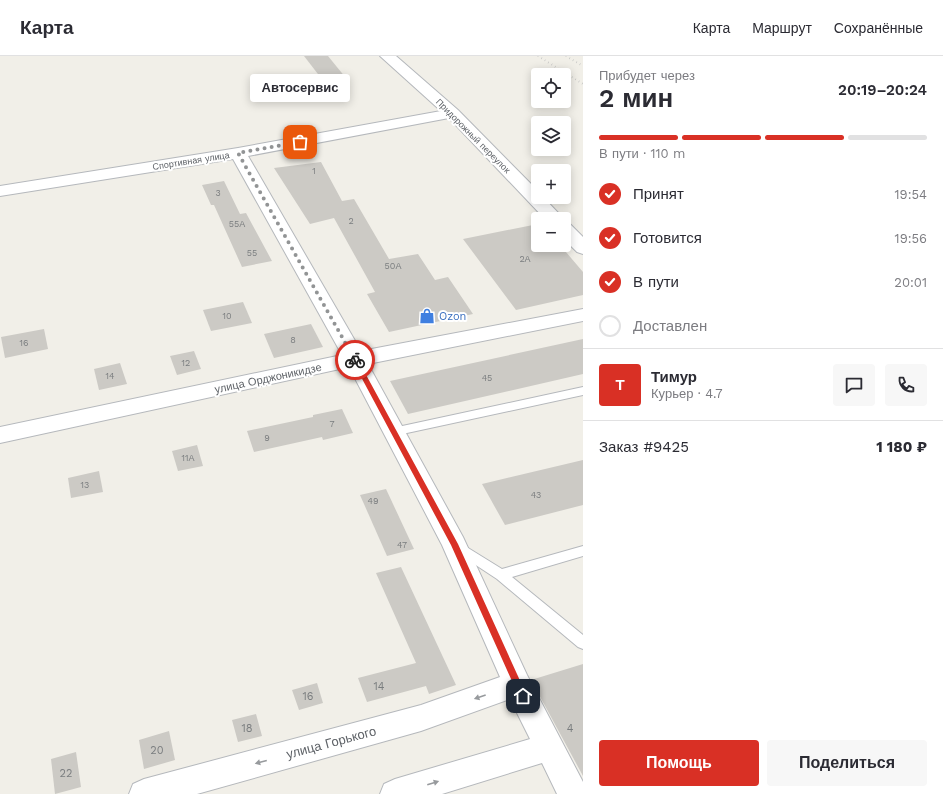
<!DOCTYPE html>
<html lang="ru">
<head>
<meta charset="utf-8">
<style>
  body { margin:0; font-family:"Work Sans",sans-serif; background:#f7f7f7; color:#2b2b33; height:100vh; display:flex; flex-direction:column; font-size:15px; white-space:nowrap }
  * { box-sizing:border-box; margin:0 }
  p { font-size:13px; color:#7c7c81 }
  .icon { flex:none; width:22px; height:22px; fill:none; stroke:currentColor; stroke-width:2; stroke-linecap:round; stroke-linejoin:round }
  .map { position:relative; flex:1; overflow:hidden }
  .side { display:flex; flex-direction:column; background:#fff; width:360px }
  .side>* { flex:none }
  .fabs { position:absolute; left:531px; top:12px; display:grid; gap:8px }
  .fabs a { display:grid; place-items:center; width:40px; height:40px; border-radius:4px; background:#fff; box-shadow:0 2px 10px #0003; font-size:20px }
  .pin { position:absolute; display:grid; place-items:center; width:34px; height:34px; color:#fff; margin:-17px; border-radius:8px; box-shadow:0 2px 6px #0006 }
  .courier { position:absolute; display:grid; place-items:center; width:40px; height:40px; margin:-20px; border:3px solid #d93025; border-radius:50%; background:#fff; color:#222; box-shadow:0 1px 5px #0007 }
  .bubble { position:absolute; height:28px; border-radius:4px; background:#fff; box-shadow:0 2px 10px #0003; font-size:13px; font-weight:600; line-height:28px; text-align:center }
  .headline em { font-style:normal; font-weight:600 }
  .headline div { display:flex; flex-direction:column-reverse }
  .headline { display:flex; align-items:center; justify-content:space-between; height:68px; padding:0 16px }
  h1 { font-size:26px; font-weight:600; line-height:30px }
  .bar { display:grid; grid-template-columns:repeat(4,1fr); gap:6px 4px; align-content:center; height:48px; padding:0 16px }
  .bar i { height:5px; border-radius:3px; background:#e1e1e2 }
  .bar .active { background:#d93025 }
  .bar p { grid-column:span 4 }
  .line { display:flex; align-items:center; gap:10px; padding:0 16px; border-top:1px solid #e1e1e2 }
  .line div { flex:1 }
  .round { display:grid; place-items:center; flex:none; width:42px; height:42px; border-radius:4px; background:#f7f7f7 }
  ol { padding:0 16px; list-style:none }
  li { display:flex; align-items:center; gap:12px; height:44px }
  li p { margin-inline-start:auto }
  li .icon { padding:4px; border-radius:50%; background:#d93025; color:#fff; stroke-width:4 }
  li:last-child { color:#7c7c81 }
  li i { width:22px; height:22px; border:2px solid #e1e1e2; border-radius:50% }
  .button { display:flex; gap:8px; margin-top:auto; padding:8px 16px }
  .button a { flex:1; height:46px; border-radius:4px; background:#d93025; color:#fff; font-size:16px; font-weight:600; line-height:46px; text-align:center }
  .button a+a { background:#f7f7f7; color:#2b2b33 }
  header { display:flex; align-items:center; gap:24px; box-sizing:border-box; height:56px; padding:0 20px; background:#fff; border-bottom:1px solid #e1e1e2 }
  header strong { font-size:19px }
  nav { display:flex; gap:22px; margin-inline-start:auto; font-size:14px }
  main { display:flex; flex:1; min-height:0 }
  .map>svg:first-child { display:block }
</style>
</head>
<body>
<header>
<strong>Карта</strong>
<nav><a>Карта</a><a>Маршрут</a><a>Сохранённые</a></nav>
</header>
<main>
<div class="map">
<svg width="583" height="738" viewBox="0 0 583 738">
  <rect width="100%" height="100%" fill="#f1efe8"/>
  <!-- building -->
  <g fill="#cccac5">
    <polygon points="304,0 328,0 350,27 328,31"/>
    <polygon points="321,106 342,145 354,143 389,203 418,198 435,224 448,221 473,258 389,276 367,238 375,236 334,162 310,168 274,112"/>
    <polygon points="224,125 240,158 246,157 272,205 242,211 214,149 211,149 202,129"/>
    <polygon points="538,168 538,189 560,189 583,216 583,239 516,254 463,183"/>
    <polygon points="243,246 252,267 211,275 203,254"/>
    <polygon points="311,268 323,291 274,302 264,278"/>
    <polygon points="44,273 48,293 5,302 1,281"/>
    <polygon points="583,283 583,318 408,358 390,325"/>
    <polygon points="194,295 201,313 177,319 170,300"/>
    <polygon points="120,307 127,328 99,334 94,313"/>
    <polygon points="342,353 353,377 323,384 322,381 254,396 247,375 313,361 313,359"/>
    <polygon points="197,389 203,410 178,415 172,395"/>
    <polygon points="583,404 583,449 505,469 482,428"/>
    <polygon points="99,415 103,436 71,442 68,422"/>
    <polygon points="386,433 414,493 387,500 360,439"/>
    <polygon points="401,511 456,629 429,638 426,630 367,646 358,622 416,607 376,517"/>
    <polygon points="583,608 583,720 531,624"/>
    <polygon points="317,627 323,647 299,654 292,634"/>
    <polygon points="256,658 262,680 238,686 232,664"/>
    <polygon points="169,675 175,704 144,713 139,684"/>
    <polygon points="76,696 81,731 55,738 51,703"/>
  </g>
  <g fill="none" stroke-linecap="round" stroke-linejoin="round">
    <defs>
      <g id="lane">
        <polygon points="583,331 583,339 393,380 387,376 393,372"/>
        <polygon points="460,487 502,513 583,490 583,500 512,521 583,579 583,593 578,591 497,523 456,496 454,492 456,488"/>
      </g>
      <g id="street">
        <polygon points="380,0 396,0 458,54 538,135 538,141 543,141 564,163 545,163 449,62 248,100 361,295 583,253 583,265 368,308 463,481 527,619 583,726 583,738 557,738 542,707 442,738 380,738 384,728 395,723 530,683 510,643 421,675 197,738 129,738 133,728 144,723 421,649 500,621 442,489 349,311 0,387 0,371 342,299 233,103 0,140 0,130 238,92 441,55"/>
        <polygon points="564,167 570,168 583,181 583,198 577,196 564,183"/>
      </g>
    </defs>
    <!-- lane casing -->
    <use href="#lane" stroke="#b5b8bc" stroke-width="2"/>
    <!-- street casing -->
    <use href="#street" stroke="#b5b8bc" stroke-width="2"/>
    <!-- lane -->
    <use href="#lane" fill="#fff" fill-rule="evenodd"/>
    <!-- street -->
    <use href="#street" fill="#fff" fill-rule="evenodd"/>
    <!-- rail -->
    <g stroke="#b6b7b8" stroke-width="2" stroke-dasharray="0.5 3.5" stroke-linecap="butt">
      <polyline points="538,0 583,28"/>
      <polyline points="566,0 583,10"/>
    </g>
  </g>
  <!-- one-way arrows -->
  <defs><path id="oneway-solid" d="M-6-.8H1V-3.2L6.5 0L1 3.2V.8H-6Z"/></defs>
  <g fill="#979a9d">
    <use href="#oneway-solid" transform="translate(480 641) rotate(161)"/>
    <use href="#oneway-solid" transform="translate(261 706) rotate(165)"/>
    <use href="#oneway-solid" transform="translate(433 727) rotate(-17)"/>
  </g>
  <!-- route -->
  <polygon fill="#d93025" points="353,302 358,304 458,488 527,640 526,643 520,643 451,489 352,304"/>
  <g fill="none" stroke-linecap="round" stroke-linejoin="round">
    <!-- done -->
    <polyline stroke="#929495" stroke-width="4" stroke-dasharray="0 7.2" points="300,86 238,97 355,304"/>
  </g>
  <!-- icons -->
  <defs>
    <symbol id="shop-bare" viewBox="-9 -9 18 18"><path d="M-5-2.5h2.3a2.7 3.5 0 0 1 5.4 0H5L5.5 6h-11ZM-1.5-2.5h3a1.5 2.3 0 0 0-3 0Z" fill="#3f7fe0" stroke="#fff" stroke-width="2.5" paint-order="stroke"/></symbol>
  </defs>
  <g fill-rule="evenodd">
    <use href="#shop-bare" x="416" y="249" width="22" height="22"/>
  </g>
  <g text-anchor="middle" stroke-width="4" stroke-linejoin="round" paint-order="stroke">
    <!-- far-street labels -->
    <g font-size="9" fill="#5f6368" stroke="#fff">
      <text transform="translate(473 80) rotate(45)" y="3">Придорожный переулок</text>
      <text transform="translate(191 105) rotate(-9)" y="3">Спортивная улица</text>
    </g>
    <!-- number labels -->
    <g font-size="9" fill="#7a7d7f">
      <text x="314" y="118">1</text>
      <text x="218" y="140">3</text>
      <text x="351" y="168">2</text>
      <text x="237" y="171">55А</text>
      <text x="252" y="200">55</text>
      <text x="525" y="206">2А</text>
      <text x="393" y="213">50А</text>
      <text x="227" y="263">10</text>
      <text x="293" y="287">8</text>
      <text x="24" y="290">16</text>
      <text x="186" y="310">12</text>
      <text x="110" y="323">14</text>
      <text x="487" y="325">45</text>
      <text x="332" y="371">7</text>
      <text x="267" y="385">9</text>
      <text x="188" y="405">11А</text>
      <text x="85" y="432">13</text>
      <text x="536" y="442">43</text>
      <text x="373" y="448">49</text>
      <text x="402" y="492">47</text>
    </g>
    <!-- shop labels -->
    <g font-size="11" fill="#366cbe" stroke="#fff" text-anchor="start">
      <text x="439" y="264">Ozon</text>
    </g>
    <!-- street labels -->
    <g font-size="11" fill="#5f6368" stroke="#fff">
      <text transform="translate(268 322) rotate(-12)" y="4">улица Орджоникидзе</text>
    </g>
    <!-- near-number labels -->
    <g font-size="11" fill="#7a7d7f">
      <text x="379" y="634">14</text>
      <text x="308" y="644">16</text>
      <text x="247" y="676">18</text>
      <text x="570" y="676">4</text>
      <text x="157" y="698">20</text>
      <text x="66" y="721">22</text>
    </g>
    <!-- near-street labels -->
    <g font-size="13" fill="#5f6368" stroke="#fff">
      <text transform="translate(331 686) rotate(-15)" y="5">улица Горького</text>
    </g>
  </g>
</svg>
<div class="fabs">
<a><svg class="icon" aria-label="locate" viewBox="0 0 24 24"><circle cx="12" cy="12" r="6"/><path d="M12 2v4M12 18v4M2 12h4M18 12h4"/></svg></a>
<a><svg class="icon" aria-label="layers" viewBox="0 0 24 24"><path d="M12 4l9 5-9 5-9-5zM3 14l9 5 9-5"/></svg></a>
<a>+</a>
<a>−</a>
</div>
<div class="pin" style="left:300px;top:86px;background:#ea580c"><svg class="icon" aria-label="bag" viewBox="0 0 24 24"><path d="M5 8h14l-1 12H6zM9 8a3 3 0 0 1 6 0"/></svg></div>
<div class="pin" style="left:523px;top:640px;background:#1f2937"><svg class="icon" aria-label="home" viewBox="0 0 24 24"><path d="M3 11l9-7 9 7M6 9v11h12V9"/></svg></div>
<div class="courier" style="left:355px;top:304px"><svg class="icon" aria-label="bike" viewBox="0 0 24 24"><circle cx="6" cy="16" r="4"/><circle cx="18" cy="16" r="4"/><path d="M6 16l4-8h5l3 8M10 8l3 8H6M13 5h3"/></svg></div>
<div class="bubble" style="left:250px;top:18px;width:100px">Автосервис</div>
</div>
<section class="side">
<div class="headline"><div><h1>2 мин</h1><p>Прибудет через</p></div><em>20:19–20:24</em></div>
<div class="bar"><i class="active"></i><i class="active"></i><i class="active"></i><i></i><p>В пути · 110 m</p></div>
<ol>
<li><svg class="icon" aria-label="check" viewBox="0 0 24 24"><path d="M5 12l5 5 9-10"/></svg>Принят<p>19:54</p></li>
<li><svg class="icon" aria-label="check" viewBox="0 0 24 24"><path d="M5 12l5 5 9-10"/></svg>Готовится<p>19:56</p></li>
<li><svg class="icon" aria-label="check" viewBox="0 0 24 24"><path d="M5 12l5 5 9-10"/></svg>В пути<p>20:01</p></li>
<li><i></i>Доставлен</li>
</ol>
<div class="line" style="height:72px"><b class="round" style="background:#d93025;color:#fff">Т</b><div><b>Тимур</b><p>Курьер · 4.7</p></div><a class="round"><svg class="icon" aria-label="chat" viewBox="0 0 24 24"><path d="M4 5h16v11H9l-5 4z"/></svg></a><a class="round"><svg class="icon" aria-label="phone" viewBox="0 0 24 24"><path d="M5 4h4l2 5-3 2q2 4 5 5l2-3 5 2v4C11 20 4 13 5 4z"/></svg></a></div>
<div class="line" style="height:52px"><div>Заказ #9425</div><b>1 180 ₽</b></div>
<div class="button"><a>Помощь</a><a>Поделиться</a></div>
</section>
</main>
</body>
</html>
